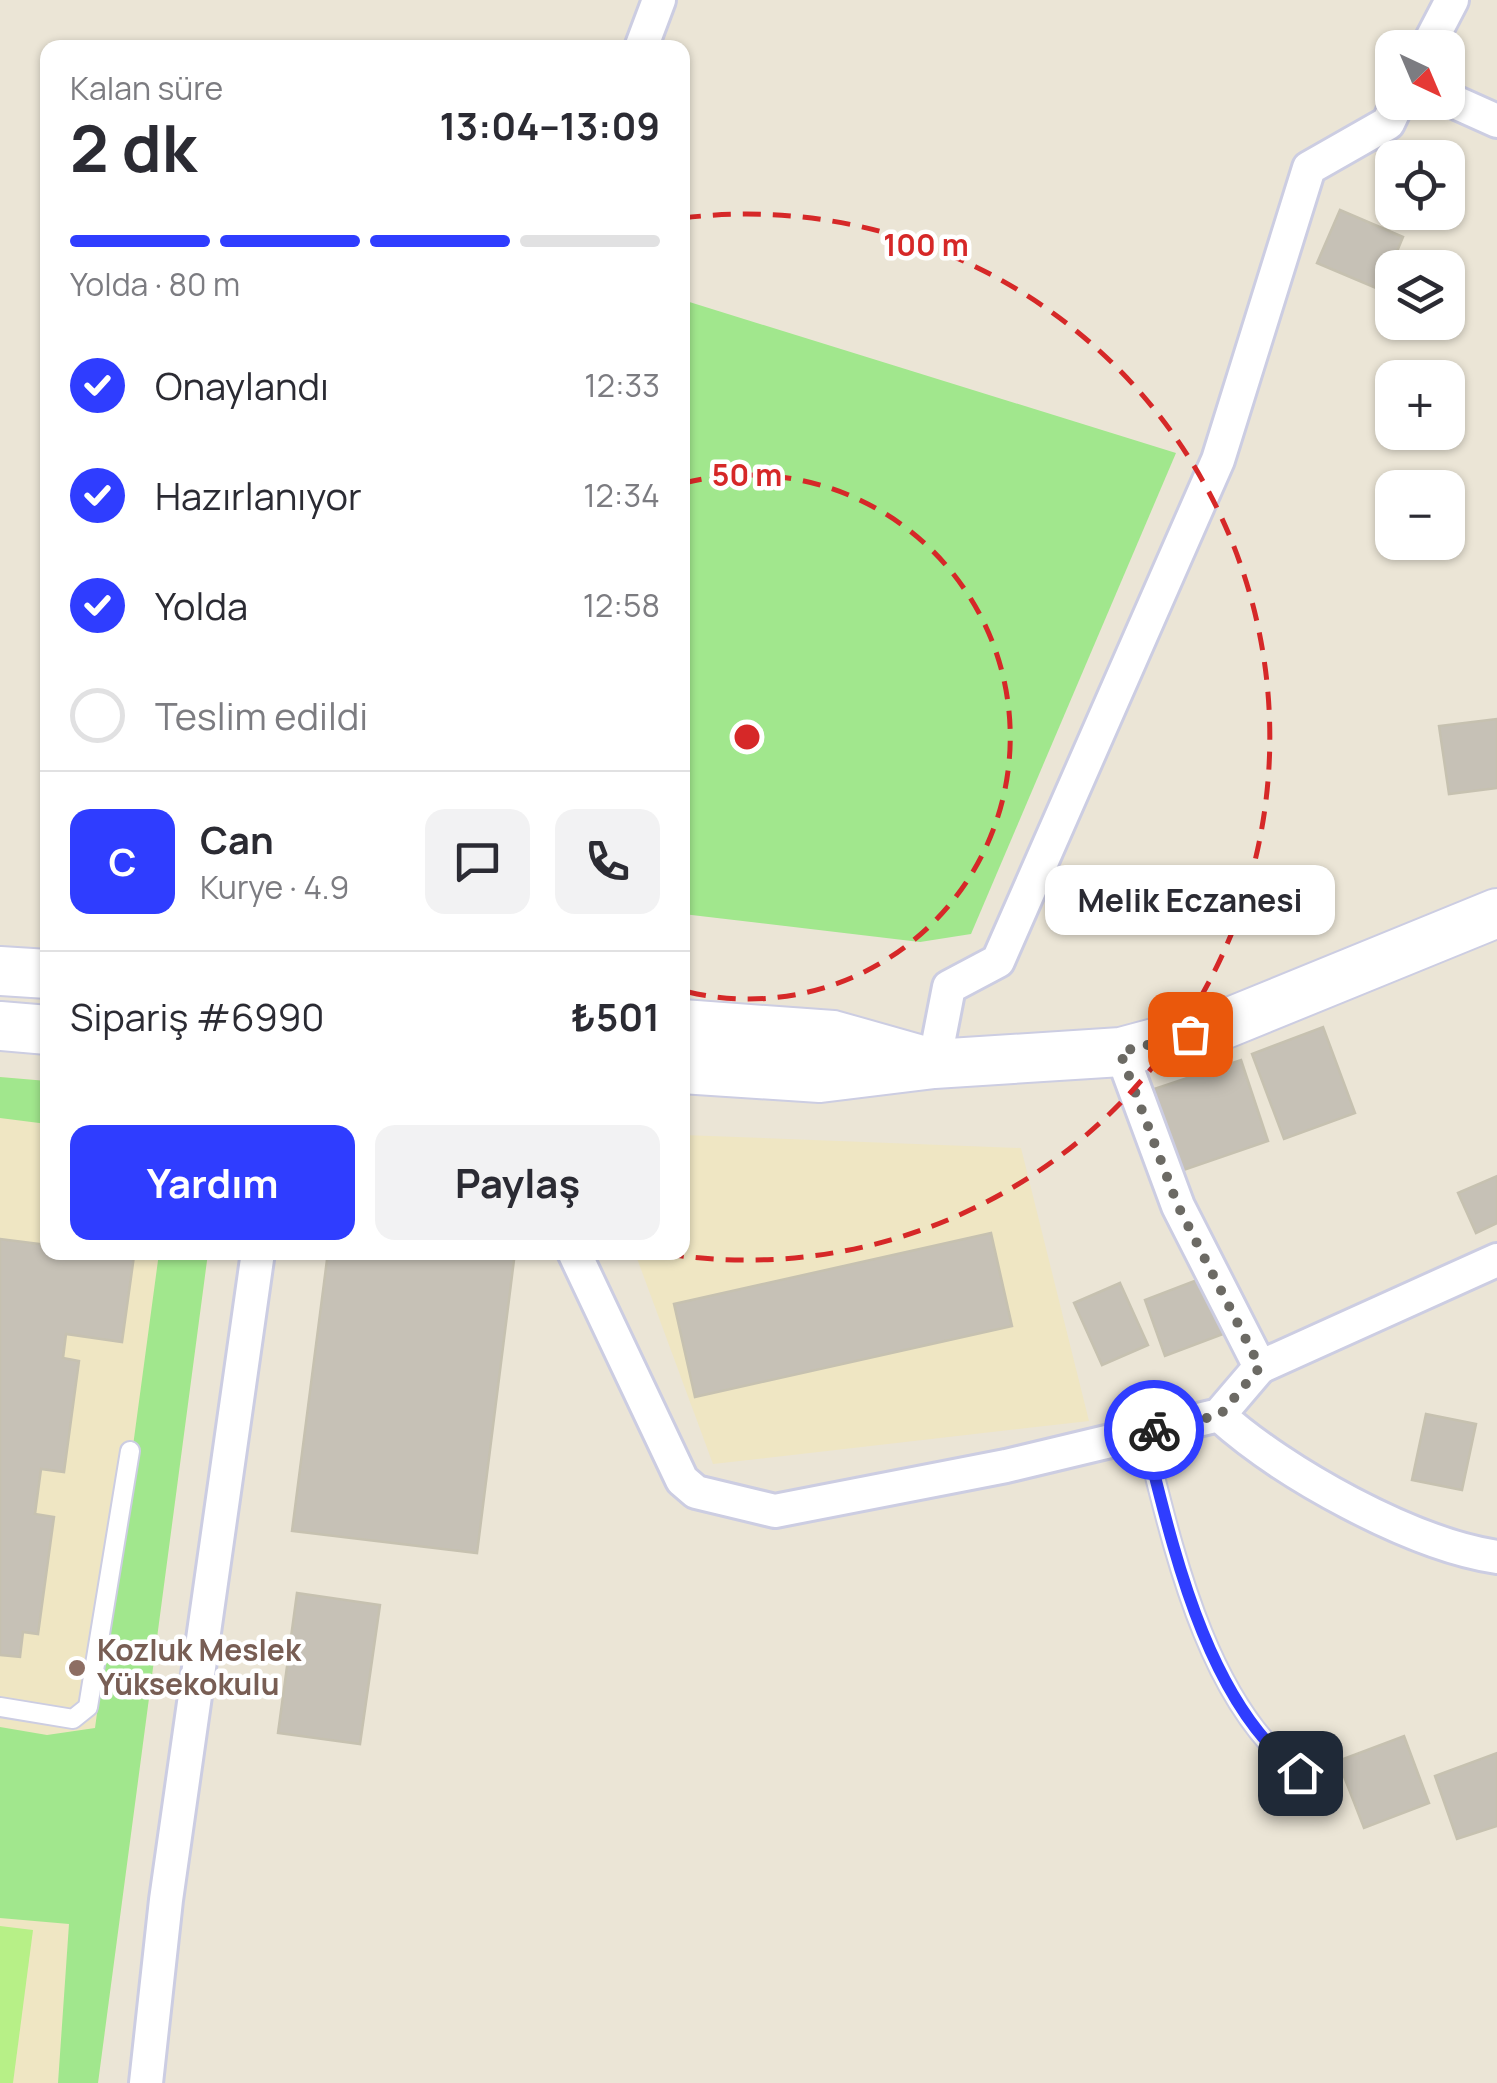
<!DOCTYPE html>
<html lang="tr">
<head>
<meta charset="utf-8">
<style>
  body { margin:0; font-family:Manrope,sans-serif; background:#f2f2f3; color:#2b2b33; height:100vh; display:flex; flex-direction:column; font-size:38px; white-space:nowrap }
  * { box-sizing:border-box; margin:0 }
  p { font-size:32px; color:#7c7c81 }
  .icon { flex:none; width:55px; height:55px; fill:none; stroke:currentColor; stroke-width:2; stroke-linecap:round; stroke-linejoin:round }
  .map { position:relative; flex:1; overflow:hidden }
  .sheet { position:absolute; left:40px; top:40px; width:650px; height:1220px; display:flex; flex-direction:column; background:#fff; border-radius:20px; box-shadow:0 2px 8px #0004 }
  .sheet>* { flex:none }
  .needle { width:65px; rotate:136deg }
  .fabs { position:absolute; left:1375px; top:30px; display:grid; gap:20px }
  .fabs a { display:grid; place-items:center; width:90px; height:90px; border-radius:20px; background:#fff; box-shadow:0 2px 8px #0004; font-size:50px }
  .pin { position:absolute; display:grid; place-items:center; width:85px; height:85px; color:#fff; margin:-42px; border-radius:20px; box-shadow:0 5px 15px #0006 }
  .courier { position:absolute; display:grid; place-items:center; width:100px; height:100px; margin:-50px; border:8px solid #2f3dff; border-radius:50%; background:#fff; color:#222; box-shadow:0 2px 12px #0007 }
  .bubble { position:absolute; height:70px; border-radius:20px; background:#fff; box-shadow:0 2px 8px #0004; font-size:32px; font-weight:700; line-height:70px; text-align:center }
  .headline em { font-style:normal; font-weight:700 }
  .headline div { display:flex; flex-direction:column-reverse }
  .headline { display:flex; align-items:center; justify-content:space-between; height:170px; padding:0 30px }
  h1 { font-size:65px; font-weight:700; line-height:75px }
  .bar { display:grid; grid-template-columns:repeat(4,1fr); gap:15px 10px; align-content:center; height:120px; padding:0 30px }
  .bar i { height:12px; border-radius:8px; background:#e1e1e2 }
  .bar .active { background:#2f3dff }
  .bar p { grid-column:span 4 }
  .line { display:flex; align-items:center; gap:25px; padding:0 30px; border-top:2px solid #e1e1e2 }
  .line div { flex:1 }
  .round { display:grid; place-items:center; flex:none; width:105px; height:105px; border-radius:20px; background:#f2f2f3 }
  ol { padding:0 30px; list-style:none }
  li { display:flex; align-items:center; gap:30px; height:110px }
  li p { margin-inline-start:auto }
  li .icon { padding:10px; border-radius:50%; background:#2f3dff; color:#fff; stroke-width:4 }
  li:last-child { color:#7c7c81 }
  li i { width:55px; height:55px; border:5px solid #e1e1e2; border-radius:50% }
  .action { display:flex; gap:20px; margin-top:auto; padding:20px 30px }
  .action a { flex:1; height:115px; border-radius:20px; background:#2f3dff; color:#fff; font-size:40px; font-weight:700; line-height:115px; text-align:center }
  .action a+a { background:#f2f2f3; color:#2b2b33 }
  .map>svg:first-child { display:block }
</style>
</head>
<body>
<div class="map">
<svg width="1497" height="2083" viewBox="0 0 1497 2083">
  <rect width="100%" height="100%" fill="#ebe5d6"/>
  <!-- education -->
  <g fill="#efe6c3">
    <polygon points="0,1077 47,1081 48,1252 208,1253 98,2083 0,2083"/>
    <polygon points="683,1135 1021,1148 1089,1421 713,1464 635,1253 682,1252"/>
  </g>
  <!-- green -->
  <g fill="#a1e78d">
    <polygon points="683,300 1176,453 971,934 920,942 683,914"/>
    <polygon points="0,1077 47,1081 47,1124 0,1118"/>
    <polygon points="159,1253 208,1253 98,2083 58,2083 69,1924 0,1918 0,1727 47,1735 95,1728"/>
  </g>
  <!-- pitch -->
  <polygon fill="#b7f087" points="0,1926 33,1930 13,2083 0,2083"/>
  <!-- building -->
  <g fill="#c6c1b6" stroke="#c6c1b0" stroke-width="2.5">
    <polygon points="1340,210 1403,237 1381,290 1317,263"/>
    <polygon points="1497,719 1497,788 1449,794 1439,726"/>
    <polygon points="1323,1027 1355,1113 1284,1139 1252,1054"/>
    <polygon points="1241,1060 1268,1141 1178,1172 1151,1090"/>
    <polygon points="1497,1176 1497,1223 1476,1233 1458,1193"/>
    <polygon points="991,1233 1012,1326 695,1397 674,1304"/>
    <polygon points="0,1239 48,1245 48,1252 134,1256 122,1342 66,1334 63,1358 79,1361 64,1472 41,1469 35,1514 54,1517 38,1634 23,1632 20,1657 0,1655"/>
    <polygon points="328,1252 515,1252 477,1553 292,1531"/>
    <polygon points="1202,1278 1223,1334 1165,1356 1145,1300"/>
    <polygon points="1120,1283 1148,1345 1102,1365 1074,1303"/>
    <polygon points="1426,1414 1476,1424 1462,1490 1412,1480"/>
    <polygon points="297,1593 380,1605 360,1744 278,1733"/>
    <polygon points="1404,1736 1429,1803 1364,1828 1338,1761"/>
    <polygon points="1497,1753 1497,1826 1457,1839 1435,1776"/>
  </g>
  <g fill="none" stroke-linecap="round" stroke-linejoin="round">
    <defs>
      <g id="service">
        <path d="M1144 1433C1172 1543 1205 1702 1300 1773"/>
        <polyline points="0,1707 73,1719 88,1707 130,1451"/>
      </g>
      <g id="minor">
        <polyline points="641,48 659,0"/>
        <polyline points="1427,48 1452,0"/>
        <polyline points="1448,99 1497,121"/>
        <polyline points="1121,1052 1178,1206 1260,1367 1497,1260"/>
        <polyline points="934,1064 949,987 998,961 1218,460 1309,168 1388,123 1398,102"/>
        <polyline points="574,1252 682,1480 696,1492 775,1511 1006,1466 1219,1415 1260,1367"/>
        <path d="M1219 1415C1283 1473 1411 1544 1497 1557"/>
        <polyline points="146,2083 166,1900 258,1252"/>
      </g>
      <g id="secondary">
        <polyline points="0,971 48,974"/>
        <polyline points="682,1024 833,1035 925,1061"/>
        <polyline points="0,1026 48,1030"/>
        <polyline points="682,1069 820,1078 934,1064 1121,1052 1225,1024 1497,913"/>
      </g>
    </defs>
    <!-- service casing -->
    <use href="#service" stroke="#cccde2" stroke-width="22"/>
    <!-- minor casing -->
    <use href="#minor" stroke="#cccde2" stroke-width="38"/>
    <!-- secondary casing -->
    <use href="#secondary" stroke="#cccde2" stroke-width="52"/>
    <!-- service -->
    <use href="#service" stroke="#fff" stroke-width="18"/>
    <!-- minor -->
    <use href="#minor" stroke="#fff" stroke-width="32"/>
    <!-- secondary -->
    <use href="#secondary" stroke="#fff" stroke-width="48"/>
  </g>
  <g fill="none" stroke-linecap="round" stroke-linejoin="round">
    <!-- done -->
    <polyline stroke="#6c6a64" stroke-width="10" stroke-dasharray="0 18" points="1154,1430 1220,1415 1260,1367 1178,1206 1120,1052 1190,1034"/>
    <!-- route -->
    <path stroke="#2f3dff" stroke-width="12" d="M1154 1430 1144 1433C1172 1543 1205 1702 1300 1773"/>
  </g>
  <!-- distance rings -->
  <g fill="none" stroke="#d62828" stroke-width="5" stroke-dasharray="18 12">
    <path d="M684 483A262 262 0 1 1 684 991"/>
    <path d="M683 218A523 523 0 1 1 661 1253"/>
  </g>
  <!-- markers -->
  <circle fill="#8d6e63" stroke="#fff" stroke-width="4" cx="77" cy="1668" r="10"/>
  <g text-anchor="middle" stroke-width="9" stroke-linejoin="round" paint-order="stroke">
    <!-- education labels -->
    <g font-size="30" font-weight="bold" fill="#785e54" stroke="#fff" text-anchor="start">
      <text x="97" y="1661">Kozluk Meslek<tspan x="97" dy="34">Yüksekokulu</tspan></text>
    </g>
  </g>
  <circle cx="747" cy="737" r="15" fill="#d62828" stroke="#fff" stroke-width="5"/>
  <g font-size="30" text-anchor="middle" font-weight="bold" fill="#d62828" stroke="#fff" stroke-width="9" stroke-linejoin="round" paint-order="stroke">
    <text x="926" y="256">100 m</text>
    <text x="747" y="486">50 m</text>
  </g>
</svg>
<div class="fabs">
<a><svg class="needle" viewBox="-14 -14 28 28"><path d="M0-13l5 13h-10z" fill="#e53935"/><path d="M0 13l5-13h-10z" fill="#7c7c81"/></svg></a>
<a><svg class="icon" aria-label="locate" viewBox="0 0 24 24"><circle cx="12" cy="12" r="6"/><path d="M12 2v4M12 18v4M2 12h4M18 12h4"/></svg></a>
<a><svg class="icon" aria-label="layers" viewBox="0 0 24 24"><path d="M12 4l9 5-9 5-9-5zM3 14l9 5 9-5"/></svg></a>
<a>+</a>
<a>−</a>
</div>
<div class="pin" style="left:1190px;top:1034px;background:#ea580c"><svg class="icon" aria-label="bag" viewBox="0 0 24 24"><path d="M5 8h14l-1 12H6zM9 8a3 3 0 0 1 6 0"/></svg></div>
<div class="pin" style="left:1300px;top:1773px;background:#1f2937"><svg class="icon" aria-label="home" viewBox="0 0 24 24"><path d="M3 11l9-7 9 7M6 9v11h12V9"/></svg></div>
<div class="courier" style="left:1154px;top:1430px"><svg class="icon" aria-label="bike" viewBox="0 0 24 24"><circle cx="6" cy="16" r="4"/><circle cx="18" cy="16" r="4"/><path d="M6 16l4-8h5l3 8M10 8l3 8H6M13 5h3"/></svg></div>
<div class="bubble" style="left:1045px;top:865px;width:290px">Melik Eczanesi</div>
<section class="sheet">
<div class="headline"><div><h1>2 dk</h1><p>Kalan süre</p></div><em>13:04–13:09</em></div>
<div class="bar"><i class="active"></i><i class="active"></i><i class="active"></i><i></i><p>Yolda · 80 m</p></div>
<ol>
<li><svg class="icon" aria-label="check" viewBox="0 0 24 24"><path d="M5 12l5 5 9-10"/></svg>Onaylandı<p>12:33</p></li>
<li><svg class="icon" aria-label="check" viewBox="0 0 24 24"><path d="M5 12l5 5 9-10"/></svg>Hazırlanıyor<p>12:34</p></li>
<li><svg class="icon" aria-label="check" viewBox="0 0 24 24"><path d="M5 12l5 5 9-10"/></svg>Yolda<p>12:58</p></li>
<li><i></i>Teslim edildi</li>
</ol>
<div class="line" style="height:180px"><b class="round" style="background:#2f3dff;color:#fff">C</b><div><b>Can</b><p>Kurye · 4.9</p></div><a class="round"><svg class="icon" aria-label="chat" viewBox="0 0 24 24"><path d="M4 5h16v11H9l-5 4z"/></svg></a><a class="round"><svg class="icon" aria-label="phone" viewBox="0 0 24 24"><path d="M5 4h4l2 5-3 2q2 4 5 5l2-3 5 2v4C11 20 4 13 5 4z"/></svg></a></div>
<div class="line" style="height:130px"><div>Sipariş #6990</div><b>₺501</b></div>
<div class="action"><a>Yardım</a><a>Paylaş</a></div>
</section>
</div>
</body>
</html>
